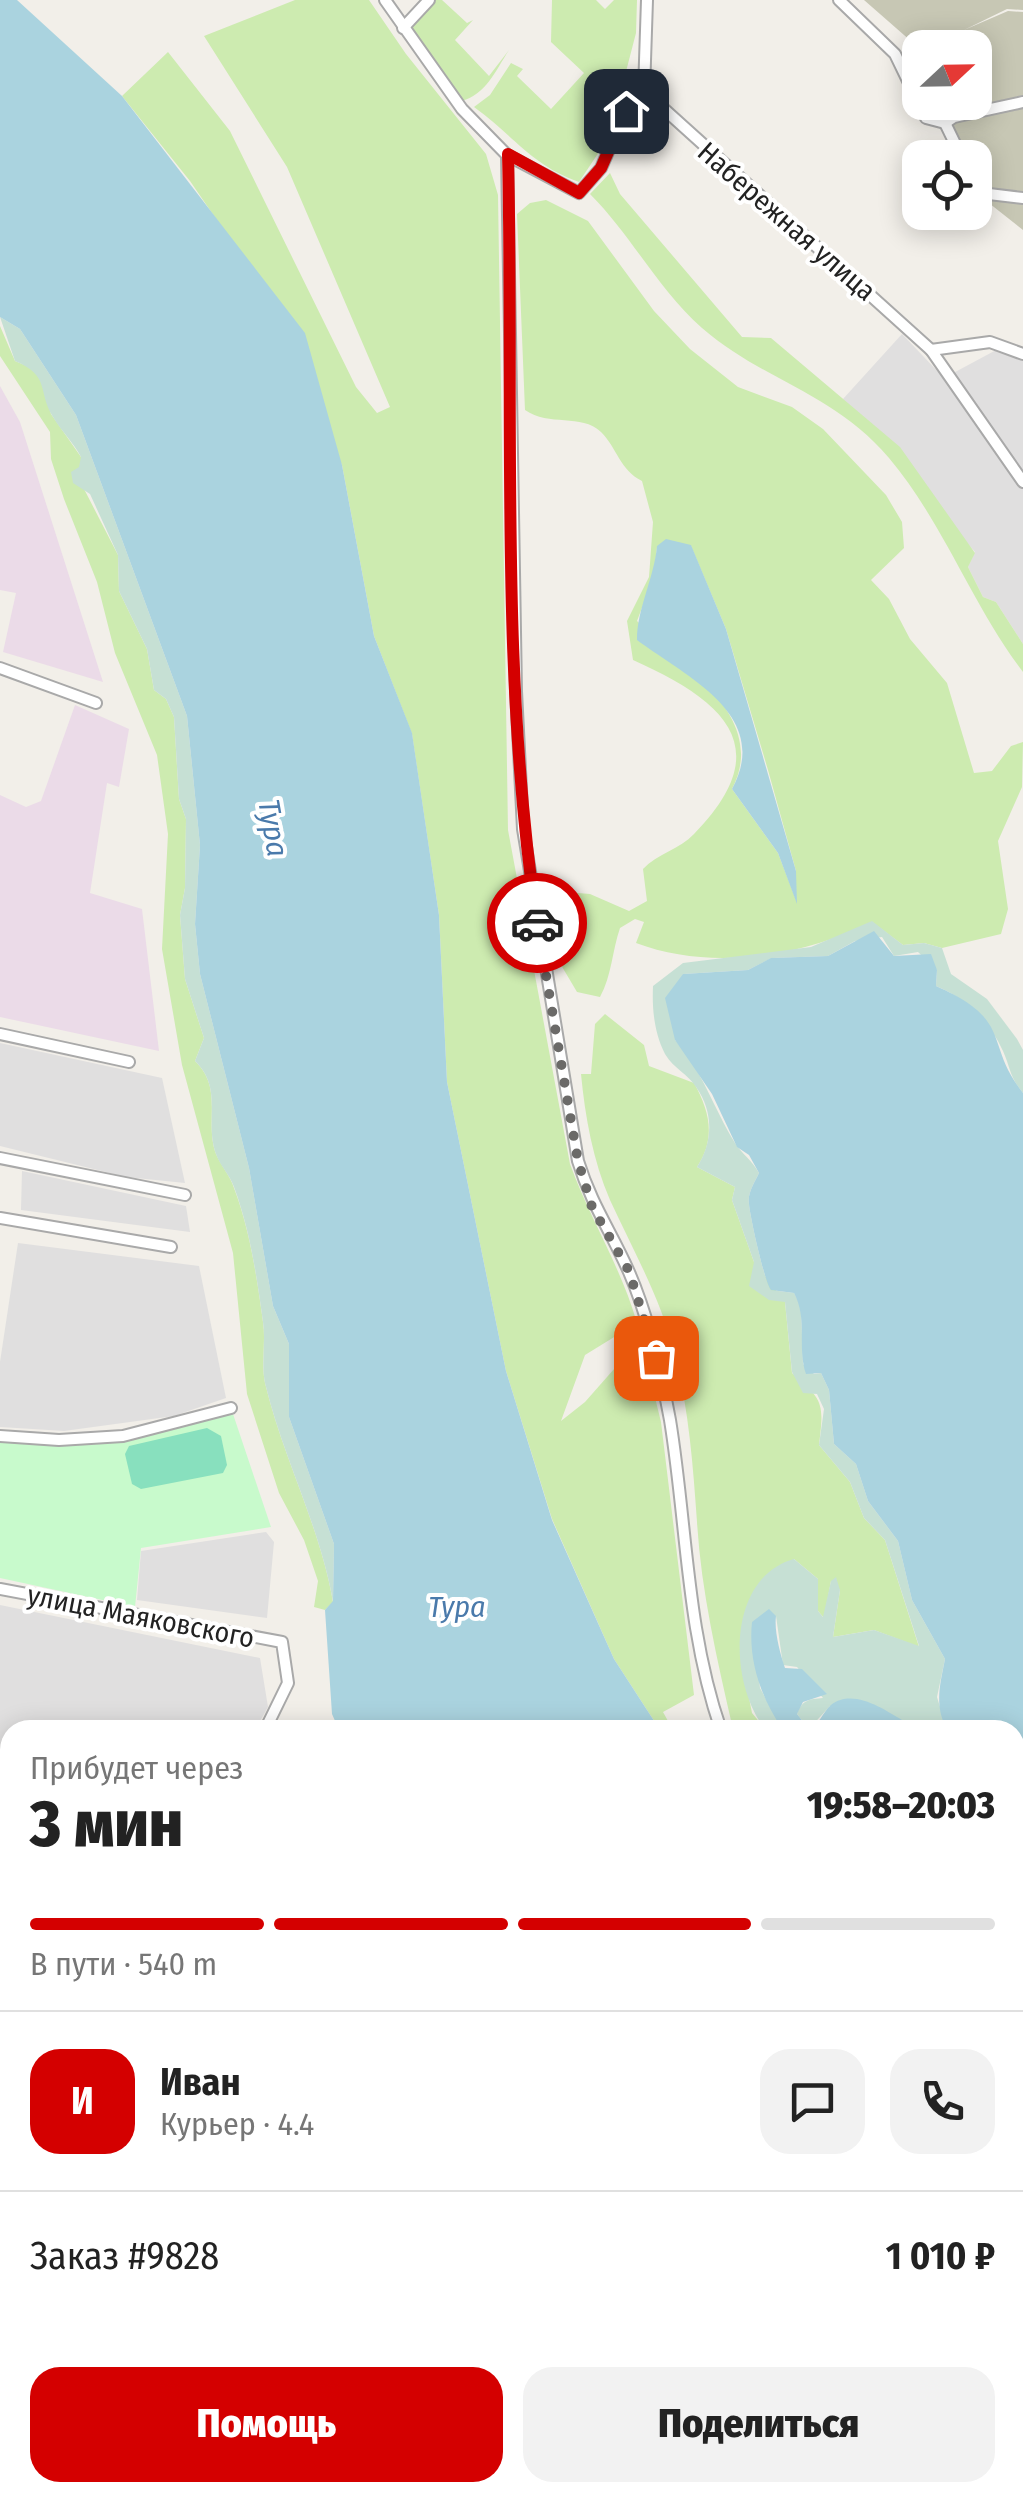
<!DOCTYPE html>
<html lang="ru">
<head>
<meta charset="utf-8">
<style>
  body { margin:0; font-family:"Fira Sans Condensed",sans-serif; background:#f2f2f2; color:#222; height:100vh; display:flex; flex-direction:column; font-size:38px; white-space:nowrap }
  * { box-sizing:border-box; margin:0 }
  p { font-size:32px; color:#767676 }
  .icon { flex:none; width:55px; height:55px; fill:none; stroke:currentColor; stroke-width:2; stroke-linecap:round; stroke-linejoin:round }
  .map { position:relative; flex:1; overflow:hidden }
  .sheet { position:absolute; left:0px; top:1720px; width:1025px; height:782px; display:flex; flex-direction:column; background:#fff; border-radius:30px 30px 0 0; box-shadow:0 5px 25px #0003 }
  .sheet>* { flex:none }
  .needle { width:65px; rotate:68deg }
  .fabs { position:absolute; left:902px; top:30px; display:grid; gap:20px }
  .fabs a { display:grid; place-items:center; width:90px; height:90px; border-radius:20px; background:#fff; box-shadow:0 5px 25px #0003; font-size:50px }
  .pin { position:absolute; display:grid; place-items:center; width:85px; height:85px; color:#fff; margin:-42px; border-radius:20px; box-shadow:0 5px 15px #0006 }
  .courier { position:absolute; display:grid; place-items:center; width:100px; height:100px; margin:-50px; border:8px solid #d40000; border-radius:50%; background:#fff; color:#222; box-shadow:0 2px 12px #0007 }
  .headline em { font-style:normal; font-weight:800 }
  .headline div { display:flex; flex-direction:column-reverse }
  .headline { display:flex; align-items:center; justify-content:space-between; height:170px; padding:0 30px }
  h1 { font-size:65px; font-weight:800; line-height:75px }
  .bar { display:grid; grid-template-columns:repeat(4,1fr); gap:15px 10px; align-content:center; height:120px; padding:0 30px }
  .bar i { height:12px; border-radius:8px; background:#e0e0e0 }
  .bar .current { background:#d40000 }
  .bar p { grid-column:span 4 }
  .line { display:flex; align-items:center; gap:25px; padding:0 30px; border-top:2px solid #e0e0e0 }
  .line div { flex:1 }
  .round { display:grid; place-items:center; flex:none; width:105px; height:105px; border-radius:30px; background:#f2f2f2 }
  .button { display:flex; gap:20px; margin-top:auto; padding:20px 30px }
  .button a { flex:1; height:115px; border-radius:30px; background:#d40000; color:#fff; font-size:40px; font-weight:800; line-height:115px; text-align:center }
  .button a+a { background:#f2f2f2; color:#222 }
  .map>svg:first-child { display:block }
</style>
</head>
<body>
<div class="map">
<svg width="1023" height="2502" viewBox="0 0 1023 2502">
  <rect width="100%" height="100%" fill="#f2efe9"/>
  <!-- residential -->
  <g fill="#e0dfdf">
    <polygon points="902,334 944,378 998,349 1023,358 1023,644 996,602 983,597 968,567 975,552 843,399"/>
    <polygon points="0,1043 162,1078 185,1183 126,1177 0,1146"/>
    <polygon points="22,1171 186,1206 190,1232 21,1210"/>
    <polygon points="18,1243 199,1266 226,1398 174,1416 64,1431 0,1427 0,1362"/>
    <polygon points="266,1532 274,1542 267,1618 137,1600 141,1551"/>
    <polygon points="0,1605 260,1658 268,1707 255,1730 10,1730 10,1954 0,1953"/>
    <polygon points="0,1976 10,1977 10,2148 0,2152"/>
  </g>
  <!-- industrial -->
  <g fill="#ebdbe8">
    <polygon points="0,386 20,422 103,682 3,652 16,593 0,590"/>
    <polygon points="75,705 129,729 119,787 107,783 90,893 142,909 159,1051 0,1017 0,795 26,807 41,801"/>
  </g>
  <!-- construction -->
  <polygon fill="#c7c7b4" points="864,0 1023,0 1023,10 1007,9 964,30 1008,11 1023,12 1023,230 980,196 975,158 965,157 949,115 977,107 975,48 963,47 959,32 958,47 920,49"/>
  <!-- grass -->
  <g fill="#cdebb0" fill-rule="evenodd">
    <path d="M295 0H369L406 54 486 154 498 195 508 830 570 1164C590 1219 621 1267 637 1323L585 1355 561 1421 585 1402 629 1352 647 1365 661 1422 694 1695 663 1712 673 1730H660L614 1659 552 1519 506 1371 447 1082 439 915 412 734 374 636 342 465 234 245 190 181 122 96 168 52 230 131 356 387 377 413 390 407 287 167 204 36Z"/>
    <path d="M436 0H442L467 23 473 20 455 40 489 76 509 50C496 70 486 95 461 101L410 28Z"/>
    <path d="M552 0H596L605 9 614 0H637L636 33 609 137 579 182C531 165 513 135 474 107L490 95 511 63 523 69 517 76 551 109 584 73 551 42Z"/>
    <path d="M610 173 620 194 742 337 771 338 900 447 975 553 968 567 983 597 996 602 1023 644V672C972 605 943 522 889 458 833 392 763 381 702 328 658 289 631 235 590 194Z"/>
    <path d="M546 200 588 221 654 311 690 349 738 387 792 407 823 429 886 495 902 522 904 548 871 580 889 599 910 639 947 683 974 773 992 771 1011 746 1023 742 1022 787 998 841 1008 909 1001 934 942 948 924 943 903 945 872 922C803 957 710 971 636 943L644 922 635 919 620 928C612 951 612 975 600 997L577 992 561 965 562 942 584 937 585 921 567 901 566 892 590 894 629 911 647 901 643 869C657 854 680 849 694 834 780 746 722 700 633 660L627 621 649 577 653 522 642 481C620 470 617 448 601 432 581 413 549 427 525 410L517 214 530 203ZM691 546 726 629 768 770 796 871V900L778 853 732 789C769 718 684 666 637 621L654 576 657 547Z"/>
    <path d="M0 326 15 361 34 369 43 384 51 414 81 457 83 487 118 555 119 591 147 649 154 690 166 699 174 717 179 799 186 819 185 888 180 915 185 979 204 1038 195 1061C224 1089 204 1121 216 1154 221 1166 230 1175 234 1188 250 1230 257 1278 263 1322 266 1342 261 1363 265 1383 283 1458 320 1526 333 1602L325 1610 314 1607 318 1581 304 1540 279 1493 247 1394 233 1253 182 1065 162 949 168 834 157 755 115 653 97 582 64 499 51 459 50 432 0 356Z"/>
    <path d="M605 1014 644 1045 649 1066 694 1083C710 1112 716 1138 697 1167L735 1187 732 1200 754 1262 785 1302 792 1373C824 1400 824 1404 819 1445L850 1482 864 1518 885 1540 919 1647 874 1630 833 1637 840 1590 831 1581 824 1618 818 1611V1579L794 1559 746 1682 752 1713 766 1730H733L732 1725C717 1659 701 1590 697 1522 693 1465 689 1411 675 1355 661 1299 634 1252 610 1200 593 1161 585 1116 581 1074H591L595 1024Z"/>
  </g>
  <!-- wetland -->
  <g fill="#c6e0d4">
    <path d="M0 317 20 329 76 415 187 716 200 845 195 924 200 974 249 1168 273 1306 289 1344V1417L334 1544 333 1602C320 1526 283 1458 265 1383 261 1363 266 1342 263 1322 257 1278 250 1230 234 1187 230 1175 220 1166 216 1154 204 1121 224 1089 195 1061L204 1038 185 979 180 915 185 888 186 819 179 799 174 717 166 699 154 690 147 649 119 591 118 555 90 494 73 483 71 472 79 467 81 457C73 442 62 432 53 417 37 391 51 376 15 361Z"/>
    <path d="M872 921 903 945 924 943 942 948 951 974 987 999 1017 1039 1023 1050V1093C1009 1076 1011 1069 1003 1051 989 1020 967 999 936 986L937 970 918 952 894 956 882 937 855 941 828 956 772 958 748 970 683 974 675 1040C702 1070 714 1109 735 1143 742 1154 752 1160 759 1173 755 1182 747 1193 749 1204 750 1217 765 1284 771 1290L794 1293 801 1306 803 1364 814 1374 821 1373 829 1390 834 1444 856 1464 868 1501 898 1541 912 1600 945 1659 937 1697 947 1730H904L830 1706 809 1729 797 1714C802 1700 809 1699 823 1698L797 1667 783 1665 776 1616 752 1622 760 1688 783 1730H766C728 1684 726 1578 794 1559L818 1579V1611L823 1617 831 1581 836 1577 840 1590 833 1637 874 1630 919 1646 885 1540 864 1518 850 1482 819 1445 824 1409 817 1394 803 1393 792 1372 785 1302 769 1300 749 1286 754 1262 732 1200 735 1187 697 1167C713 1142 714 1112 696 1087 688 1074 674 1069 665 1054 654 1032 652 1009 653 986L683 963 811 947Z"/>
  </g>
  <!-- park -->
  <g fill="#c8facc">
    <path d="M233 1414 271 1527 141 1548 135 1607 0 1578V1441C85 1447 151 1433 233 1414Z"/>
    <polygon points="1015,2482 1023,2486 1023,2502 647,2502 650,2492 1015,2492"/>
  </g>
  <!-- pitch -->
  <polygon fill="#88e0be" points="207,1428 221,1436 227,1465 223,1473 141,1489 132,1484 125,1454 129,1446"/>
  <!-- water -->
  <g fill="#aad3df">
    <polygon points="0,0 17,0 122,96 305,333 342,465 374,636 412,733 439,915 447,1082 506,1371 552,1520 614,1659 660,1730 339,1730 332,1714 325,1610 333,1601 334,1544 289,1417 289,1344 273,1306 249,1168 200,974 195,924 200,845 187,716 76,415 20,329 0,317"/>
    <path d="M666 539 691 545 726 629 796 871 797 904 778 853 732 789C772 715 688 678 637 640 637 608 654 579 657 546Z"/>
    <path d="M874 931 894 956 931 954 937 970 936 986C1015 1021 983 1042 1023 1093V1917L1015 1921V1730H947C934 1705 940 1685 945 1659L912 1600 898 1541 868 1501 856 1464 834 1444 829 1390 821 1373 806 1374C797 1347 808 1319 794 1293L771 1290C765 1284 750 1217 749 1204 747 1193 755 1182 759 1173L749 1155 737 1147 712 1094 675 1040 665 998 683 974 748 970 771 958 828 956Z"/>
    <path d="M769 1609 776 1616C774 1631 780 1653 785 1668L802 1669 827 1694 803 1702 797 1714 809 1729C820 1724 822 1713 831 1705 853 1688 883 1709 902 1720L904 1730H783C761 1698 748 1661 752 1622Z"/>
    <polygon points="1015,2162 1023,2169 1023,2453 1015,2449"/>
  </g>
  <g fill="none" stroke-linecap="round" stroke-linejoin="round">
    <defs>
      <g id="street">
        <polyline points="385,0 462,109 507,155 579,193 601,168 626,111 644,91 647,0"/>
        <polyline points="839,0 895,54 926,118 945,123 954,117 1023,102"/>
        <polyline points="403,28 429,0"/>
        <polyline points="644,91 931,350 1023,482"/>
        <polyline points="945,123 962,158"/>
        <path d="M507 155 516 691 523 829 578 1161C592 1206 611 1231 629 1272 649 1318 661 1371 670 1420 687 1524 686 1629 721 1730"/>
        <polyline points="975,185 989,194 1023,198"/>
        <polyline points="931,350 990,342 1023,354"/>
        <polyline points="0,668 96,703"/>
        <polyline points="0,1034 129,1062"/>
        <polyline points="0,1158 185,1195"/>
        <polyline points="0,1218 171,1247"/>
        <polyline points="0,1436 59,1440 123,1436 231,1408"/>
        <polyline points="0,1589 282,1642 288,1683 265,1730"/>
        <polyline points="0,1966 10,1967"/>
        <polyline points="1015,2069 1023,2074"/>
        <polyline points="0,2157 10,2154"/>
        <polyline points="634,2502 637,2492"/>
      </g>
      <g id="secondary">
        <polyline points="0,2316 10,2320"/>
        <polyline points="0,2465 10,2461"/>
        <polyline points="0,2483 10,2479"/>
        <polyline points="375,2492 396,2502"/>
      </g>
    </defs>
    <!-- street casing -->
    <use href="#street" stroke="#a9a9a9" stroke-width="14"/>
    <!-- secondary casing -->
    <use href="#secondary" stroke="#707d05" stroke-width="18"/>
    <!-- street -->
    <use href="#street" stroke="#fff" stroke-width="10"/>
    <!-- secondary -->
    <use href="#secondary" stroke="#f7fabf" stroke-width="14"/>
  </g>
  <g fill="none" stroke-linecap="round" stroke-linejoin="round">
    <!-- done -->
    <polyline stroke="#6b6a68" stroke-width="10" stroke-dasharray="0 18" points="537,923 578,1161 592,1207 629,1271 656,1358"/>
    <!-- route -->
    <path stroke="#d40000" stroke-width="12" d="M537 923C499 670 514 410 508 154L579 193 601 168 626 111"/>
  </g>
  <g text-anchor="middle" stroke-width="8" stroke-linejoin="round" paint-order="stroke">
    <!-- street labels -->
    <g font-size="28" fill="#222" stroke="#fff">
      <text transform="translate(787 221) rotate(41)" y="10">Набережная улица</text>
      <text transform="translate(141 1616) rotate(11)" y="10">улица Маяковского</text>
    </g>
    <!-- water labels -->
    <g font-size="30" font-style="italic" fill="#4a7aab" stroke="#fff">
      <text transform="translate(273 828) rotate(80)" y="10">Тура</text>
      <text x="457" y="1617">Тура</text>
    </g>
  </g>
</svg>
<div class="fabs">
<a><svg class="needle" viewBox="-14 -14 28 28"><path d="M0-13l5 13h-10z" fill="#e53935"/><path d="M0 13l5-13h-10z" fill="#767676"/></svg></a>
<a><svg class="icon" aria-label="locate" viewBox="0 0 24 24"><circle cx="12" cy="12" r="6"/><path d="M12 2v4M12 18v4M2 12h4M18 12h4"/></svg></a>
</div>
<div class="pin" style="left:656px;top:1358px;background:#ea580c"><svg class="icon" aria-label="bag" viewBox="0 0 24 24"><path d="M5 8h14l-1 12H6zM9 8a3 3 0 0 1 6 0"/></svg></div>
<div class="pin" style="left:626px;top:111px;background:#1f2937"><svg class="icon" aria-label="home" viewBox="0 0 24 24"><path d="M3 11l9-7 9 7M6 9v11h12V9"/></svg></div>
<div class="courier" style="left:537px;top:923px"><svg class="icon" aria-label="car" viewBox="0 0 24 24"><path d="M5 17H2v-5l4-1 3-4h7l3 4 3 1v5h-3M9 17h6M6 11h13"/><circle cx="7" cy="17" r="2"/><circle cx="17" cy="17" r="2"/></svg></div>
<section class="sheet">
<div class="headline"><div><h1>3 мин</h1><p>Прибудет через</p></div><em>19:58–20:03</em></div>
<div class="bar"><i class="current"></i><i class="current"></i><i class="current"></i><i></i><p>В пути · 540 m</p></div>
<div class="line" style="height:180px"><b class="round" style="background:#d40000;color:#fff">И</b><div><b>Иван</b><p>Курьер · 4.4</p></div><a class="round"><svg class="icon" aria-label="chat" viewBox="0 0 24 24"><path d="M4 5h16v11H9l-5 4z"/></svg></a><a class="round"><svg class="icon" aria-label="phone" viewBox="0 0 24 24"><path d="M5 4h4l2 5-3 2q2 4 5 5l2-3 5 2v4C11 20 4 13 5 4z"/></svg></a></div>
<div class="line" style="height:130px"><div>Заказ #9828</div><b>1 010 ₽</b></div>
<div class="button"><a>Помощь</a><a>Поделиться</a></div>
</section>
</div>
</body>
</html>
